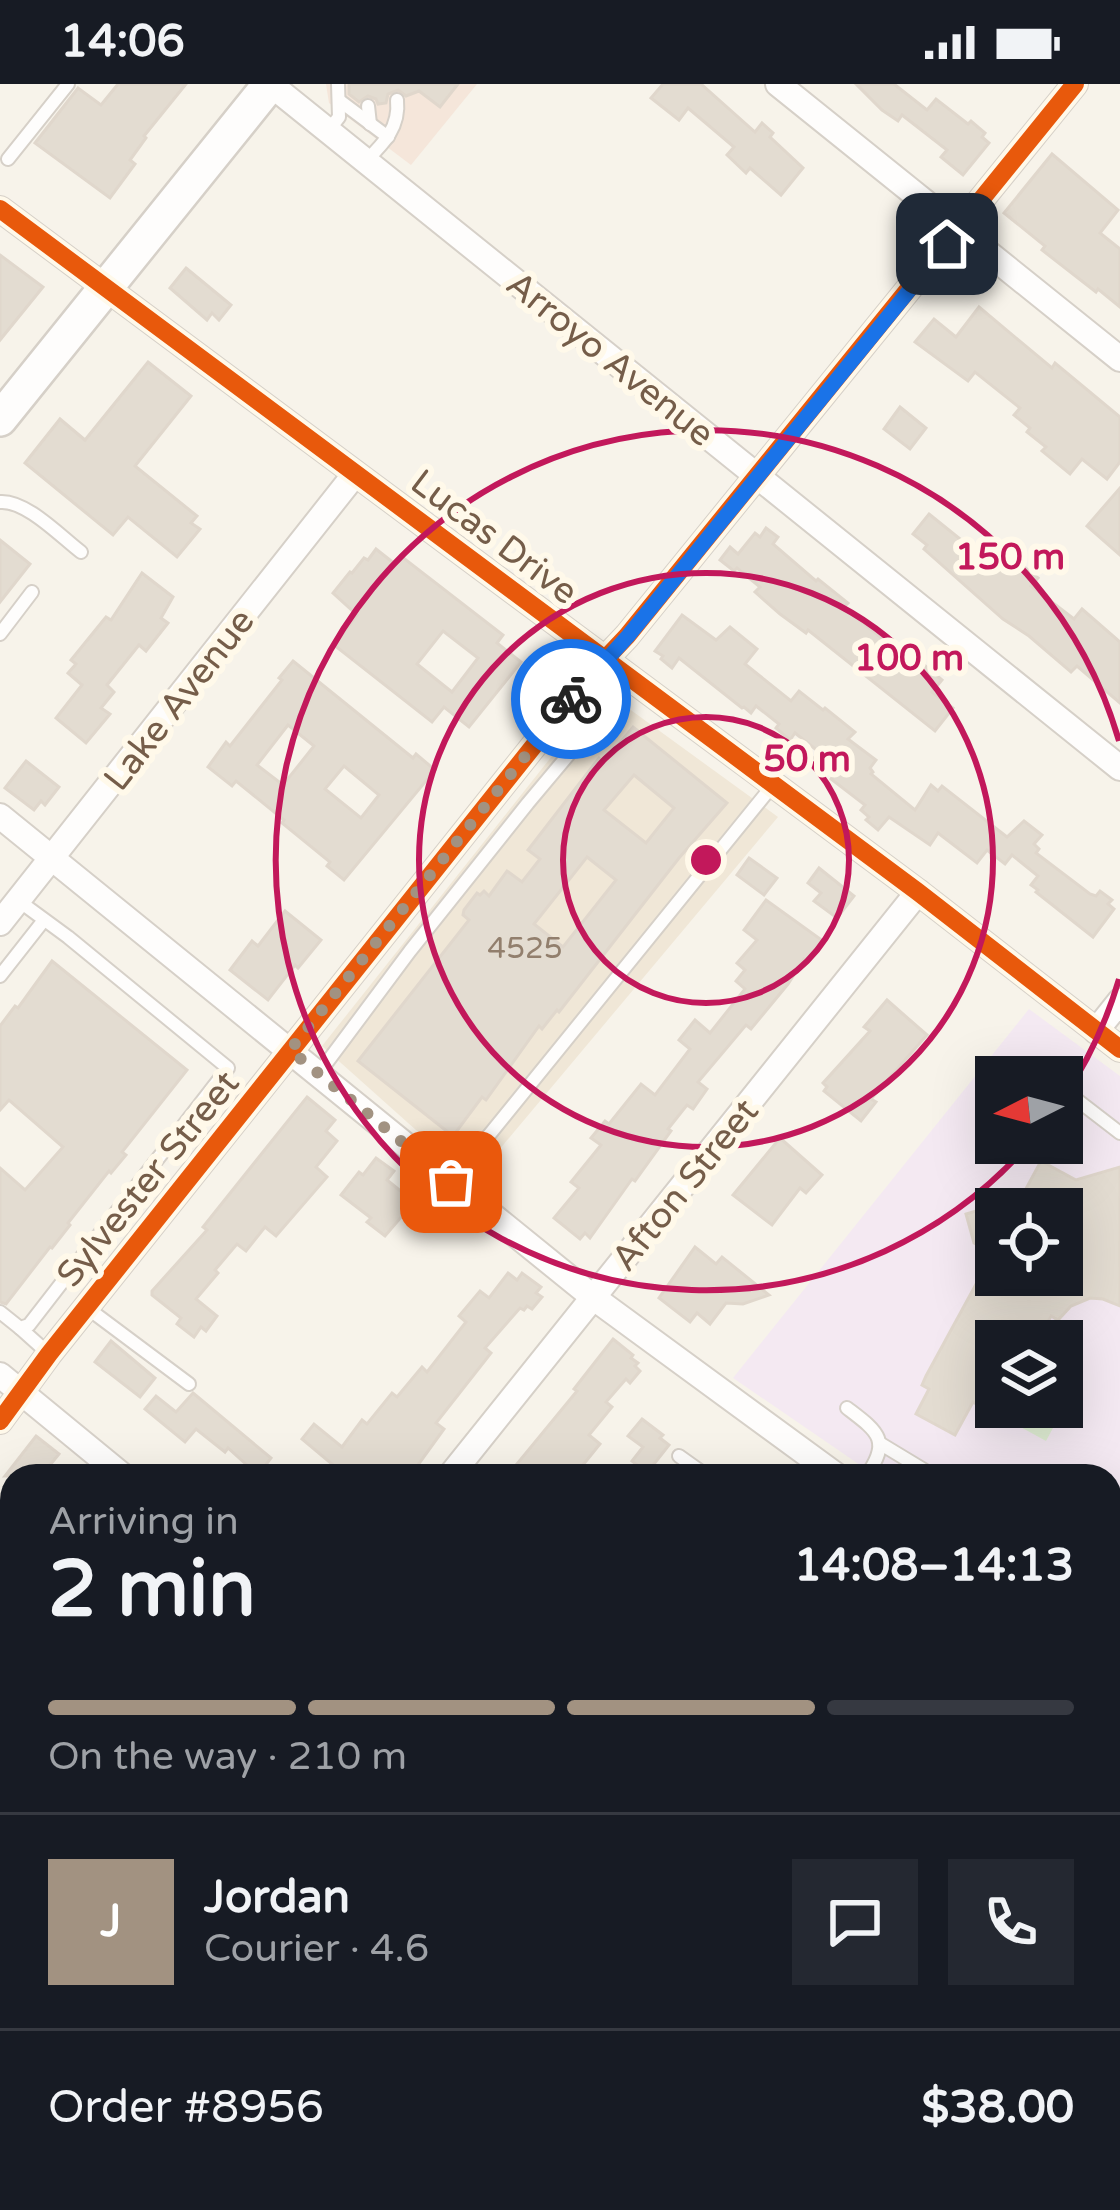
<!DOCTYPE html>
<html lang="en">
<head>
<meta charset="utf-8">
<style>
  body { margin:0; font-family:"Varela Round",sans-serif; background:#242831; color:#f1f3f6; height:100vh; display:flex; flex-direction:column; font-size:45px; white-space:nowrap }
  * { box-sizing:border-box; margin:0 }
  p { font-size:39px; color:#9ea1a6 }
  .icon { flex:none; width:66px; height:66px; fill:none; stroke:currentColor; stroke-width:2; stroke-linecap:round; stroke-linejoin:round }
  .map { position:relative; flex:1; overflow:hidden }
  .sheet { position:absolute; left:0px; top:1380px; width:1122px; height:747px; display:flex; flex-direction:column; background:#171b24; border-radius:36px 36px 0 0; box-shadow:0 12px 48px #0002 }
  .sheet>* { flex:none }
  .needle { width:78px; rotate:264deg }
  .controls { position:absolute; left:975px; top:972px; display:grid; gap:24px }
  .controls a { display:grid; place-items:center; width:108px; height:108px; border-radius:0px; background:#171b24; box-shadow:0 12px 48px #0002; font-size:60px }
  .pin { position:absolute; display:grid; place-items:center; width:102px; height:102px; color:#fff; margin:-51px; border-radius:24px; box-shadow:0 6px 18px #0006 }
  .courier { position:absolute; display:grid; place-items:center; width:120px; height:120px; margin:-60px; border:9px solid #1a73e8; border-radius:50%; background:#fff; color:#222; box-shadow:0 3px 15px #0007 }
  .head em { font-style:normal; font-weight:800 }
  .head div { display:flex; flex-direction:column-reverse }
  .head { display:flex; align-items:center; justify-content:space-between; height:204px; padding:0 48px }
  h1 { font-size:78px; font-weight:800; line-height:90px }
  .bar { display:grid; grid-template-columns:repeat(4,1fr); gap:18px 12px; align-content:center; height:144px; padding:0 48px }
  .bar i { height:15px; border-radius:9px; background:#363941 }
  .bar .current { background:#a29281 }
  .bar p { grid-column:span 4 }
  .line { display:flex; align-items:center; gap:30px; padding:0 48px; border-top:3px solid #363941 }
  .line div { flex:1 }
  .round { display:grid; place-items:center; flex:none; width:126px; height:126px; border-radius:0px; background:#242831 }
  .status { display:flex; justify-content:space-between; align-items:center; height:84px; padding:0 60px; background:#171b24; direction:ltr }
  .status svg { height:33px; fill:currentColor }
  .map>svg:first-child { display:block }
</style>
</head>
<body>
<div class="status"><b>14:06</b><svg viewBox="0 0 49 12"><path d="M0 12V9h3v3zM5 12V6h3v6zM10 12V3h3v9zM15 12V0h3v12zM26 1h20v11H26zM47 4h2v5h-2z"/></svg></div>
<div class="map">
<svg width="1120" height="2126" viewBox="0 0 1120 2126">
  <rect width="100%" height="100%" fill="#f7f3ea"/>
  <!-- residential -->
  <polygon fill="#f0e7d7" points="606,608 778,733 473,1097 322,962 598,614"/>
  <!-- commercial -->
  <polygon fill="#f5e6da" points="326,0 477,0 411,81 329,19"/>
  <!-- education -->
  <path fill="#f4e9f2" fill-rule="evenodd" d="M1029 925 1120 992V1559L1110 1552V1392H876L733 1294ZM996 993H1062V1059H996ZM996 1125H1062V1191H996ZM996 1257H1062V1323H996Z"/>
  <!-- green -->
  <g fill="#e0eed4">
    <polygon points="1062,1296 1075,1303 1046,1357 1015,1340 1025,1323 1062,1323"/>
    <polygon points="1110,1407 1120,1413 1120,1505 1110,1500"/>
    <polygon points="0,1564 12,1569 12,1908 0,1898"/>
    <polygon points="1120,1694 1120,1858 1110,1866 1110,1708"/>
  </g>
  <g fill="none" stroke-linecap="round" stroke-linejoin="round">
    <!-- stream -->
    <g stroke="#cbe2e7" stroke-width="6">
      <polyline points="0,1611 12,1618"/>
      <polyline points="1110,1830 1120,1822"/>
    </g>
  </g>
  <!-- building -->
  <g fill="#e3dcd1" stroke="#e0d7cc" stroke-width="3" fill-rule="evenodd">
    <polygon points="118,0 186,0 144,52 146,54 130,76 135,80 110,114 35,59 78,4 101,21"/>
    <polygon points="349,0 458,0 440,23 419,7 406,12 398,6 388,10 386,19 378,20 376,15 368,12 359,18 349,10"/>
    <polygon points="663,0 701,0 755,48 762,39 773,49 770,53 803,84 781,111 750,84 746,89 727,71 734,63 688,24 679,36 651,14"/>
    <polygon points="856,0 894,0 927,26 936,15 968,40 971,37 979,44 985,49 982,53 989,59 963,91 941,73 947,66 902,31 898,37 882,26"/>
    <polygon points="1052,70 1118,126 1100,149 1120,165 1120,223 1098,205 1096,208 1042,166 1045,162 1004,129"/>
    <polygon points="0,171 43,203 0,256"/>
    <polygon points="186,184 231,221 219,236 212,229 207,236 170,204"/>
    <polygon points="979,223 1052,284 1055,279 1120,333 1120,378 1107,395 1082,375 1070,390 1042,367 1046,363 1027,348 1030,344 1014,331 1020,324 975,288 968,297 915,258 934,235 956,253"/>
    <polygon points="148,278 191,312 135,382 197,432 191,439 200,445 177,473 128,433 113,451 25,379 60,335 85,356"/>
    <polygon points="900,323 926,344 910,365 884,345"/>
    <polygon points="1120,404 1120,471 1087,442"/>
    <polygon points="929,430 996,484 1008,470 1038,494 1031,502 1074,535 1082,525 1120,558 1120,619 1077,582 1071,588 1029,552 1003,535 924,465 927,461 913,450"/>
    <polygon points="766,444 778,453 773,460 816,497 818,495 848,519 844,523 919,585 923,580 942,596 932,608 953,624 935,647 808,546 806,549 780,530 755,508 760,503 737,484 734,487 720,476 730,463 738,470 755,449 760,453"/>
    <polygon points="0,456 30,480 0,518"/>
    <path d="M376 465 395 480 401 472 503 551 497 559 521 578 469 643 444 623 432 638 334 561 357 531 333 509 350 488 352 489 364 474 368 476ZM443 547 478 574 452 608 417 580Z"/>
    <polygon points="142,489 173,513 161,534 168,539 146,567 139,561 107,601 114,608 101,624 110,630 86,659 56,634 82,601 68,589 76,580 71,576 106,533 111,536"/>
    <polygon points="682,531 716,556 730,543 757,565 745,580 791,617 799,607 823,626 825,624 855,648 848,655 876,676 870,684 873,688 871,690 915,726 931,701 938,707 942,702 1007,753 1024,737 1042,751 1034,760 1039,765 1036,769 1090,810 1096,812 1100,807 1112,816 1108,820 1114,825 1093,853 1036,808 1038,806 1031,801 1038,792 1012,771 1005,780 987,766 977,779 938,749 930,761 889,733 878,746 866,736 869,733 861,726 865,721 831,695 834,691 814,674 819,668 795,649 790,656 776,644 779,640 756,622 751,629 744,623 742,624 679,574 672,584 661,575 663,572 655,567"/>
    <path d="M293 577 413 674 416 670 435 686 344 796 327 782 330 778 282 739 284 736 236 697 232 702 208 683 226 658 230 662 282 596 279 594ZM288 641 314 662 283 701 257 681ZM344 682 379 711 361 734 325 705Z"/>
    <path d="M633 643 727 719 679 774 559 928 557 926 542 945 539 942 486 1016 482 1013 453 1052 358 977 469 836 463 831 464 826 477 809 480 811 484 807 489 812 507 787 522 798 540 775 528 766 599 674 604 678ZM634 691 674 724 646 759 604 726ZM587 773 616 796 563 863 534 840Z"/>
    <polygon points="26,677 59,703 45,721 41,717 34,726 5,704"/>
    <polygon points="749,774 777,794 764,811 737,791"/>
    <polygon points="819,784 854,812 837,834 814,817 821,809 808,799"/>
    <polygon points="766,816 823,857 808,877 804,875 788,900 751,945 746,941 698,998 707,1005 693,1025 687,1021 668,1045 671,1047 635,1097 632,1095 590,1154 585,1149 580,1155 554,1134 579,1104 571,1098 601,1061 591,1054 605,1037 609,1040 641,1000 655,1011 690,965 679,956 695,936 710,949 745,905 736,897 745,886 737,879 757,856 744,846"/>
    <polygon points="285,827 321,856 298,884 295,881 268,916 230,886 252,857 258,862"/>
    <polygon points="52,877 187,986 122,1068 126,1071 111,1089 109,1087 68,1139 70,1141 52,1164 50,1163 6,1220 0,1218 0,1084 25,1106 63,1063 9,1016 0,1026 0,942 15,922 18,924"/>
    <polygon points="887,916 927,951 871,1015 876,1018 861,1037 824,1007 827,1003 823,999 870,947 864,943"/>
    <polygon points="307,1013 335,1036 326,1047 337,1057 316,1083 327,1093 276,1152 265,1143 246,1167 237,1160 215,1186 218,1189 196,1215 217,1232 206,1247 201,1243 194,1253 177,1240 181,1234 152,1211 152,1207 207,1146 203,1143"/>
    <polygon points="780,1054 822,1091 806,1109 800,1104 772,1141 733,1111"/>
    <polygon points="376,1074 394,1087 387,1096 414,1118 385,1152 367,1138 371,1134 341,1111 359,1088 363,1091"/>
    <polygon points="1041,1077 1076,1096 1120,1083 1120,1222 1103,1215 1090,1214 1071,1222 1058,1236 1051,1232 1038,1257 996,1257 996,1296 981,1323 973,1318 955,1351 916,1330 929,1305 922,1301 926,1292 993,1169 974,1159 966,1130 996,1121 996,1191 1062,1191 1062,1125 1015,1125"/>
    <polygon points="695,1163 716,1180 722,1173 769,1211 743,1220 726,1219 710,1240 697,1229 690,1238 659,1214"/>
    <polygon points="508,1189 517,1196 522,1189 541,1203 536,1209 542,1213 532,1225 527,1222 524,1226 520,1224 485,1264 491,1269 436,1339 444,1345 410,1392 332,1392 338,1385 302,1355 314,1340 342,1363 362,1336 367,1340 392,1309 397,1313 422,1283 427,1288 466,1238 459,1232 480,1207 489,1214"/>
    <polygon points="613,1255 633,1271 631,1274 638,1279 635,1282 640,1287 630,1299 626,1295 606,1318 612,1323 589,1351 600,1360 574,1392 507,1392 577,1307 574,1305"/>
    <polygon points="111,1257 155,1294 140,1313 95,1278"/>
    <polygon points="193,1309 271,1374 258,1391 228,1364 225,1368 196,1345 185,1358 145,1325 156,1312 176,1328"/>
    <polygon points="642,1335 663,1351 660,1354 669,1361 647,1389 632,1377 643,1363 628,1352"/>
    <polygon points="36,1352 59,1370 41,1392 5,1392"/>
  </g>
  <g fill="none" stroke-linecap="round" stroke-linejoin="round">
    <defs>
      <g id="lane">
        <polyline points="340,17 388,53"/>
        <polyline points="368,22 370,40"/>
        <polyline points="328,47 339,33 338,0"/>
        <polyline points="8,75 68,0"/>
        <path d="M366 77C384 59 400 43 397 16"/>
        <path d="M0 418C26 416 60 452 81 468"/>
        <polyline points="0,550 32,508"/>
        <polyline points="0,892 44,836"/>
        <polyline points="319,989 410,867 528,719 632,595"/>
        <polyline points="1068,999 1072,1012 1120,1049"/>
        <polyline points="451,1098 773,701"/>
        <polyline points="86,1223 189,1300"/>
        <polyline points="0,1228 20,1244 29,1241 228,984 68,853 19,817"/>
        <polyline points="20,1244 49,1270"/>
        <path d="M847 1324C877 1347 892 1356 866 1392"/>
        <polyline points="881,1360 924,1386"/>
        <polyline points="679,1372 707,1392"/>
        <polyline points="1110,1959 1120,1950"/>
        <polyline points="330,2115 344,2126"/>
        <polyline points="953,2126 963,2115"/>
      </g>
      <g id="street">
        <polyline points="270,0 1120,684"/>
        <polyline points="778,0 1120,275"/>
        <polyline points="0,125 918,808 1120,965"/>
        <polyline points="0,732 594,1214 837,1392"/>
        <polyline points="0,839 355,390"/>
        <polyline points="1096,947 1120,917"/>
        <polyline points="0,1291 123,1392"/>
        <polyline points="0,1337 49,1270 591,590 627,552 1075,0"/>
        <polyline points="450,1392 918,808"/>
        <polyline points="1110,1590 1120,1598"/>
        <polyline points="1110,1905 1120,1896"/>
        <polyline points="845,2115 858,2126"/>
        <polyline points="502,2126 511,2115"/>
        <polyline points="906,2126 915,2115"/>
      </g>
      <polyline id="secondary" points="0,335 270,0"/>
    </defs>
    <!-- lane casing -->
    <use href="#lane" stroke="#d6d0c8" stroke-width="16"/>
    <!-- street casing -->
    <use href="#street" stroke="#d6d0c8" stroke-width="28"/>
    <!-- secondary casing -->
    <use href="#secondary" stroke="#d6d0c8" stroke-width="38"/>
    <!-- lane -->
    <use href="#lane" stroke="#fefdfc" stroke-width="12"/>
    <!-- street -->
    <use href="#street" stroke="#fefdfc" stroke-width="24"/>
    <!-- secondary -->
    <use href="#secondary" stroke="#fefdfc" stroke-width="33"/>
    <defs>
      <g id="cycleway">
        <polyline points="0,125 918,808 1120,965"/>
        <polyline points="0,1337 49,1270 591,590 627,552 1075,0"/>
      </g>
    </defs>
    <!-- cycleway casing -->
    <use href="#cycleway" stroke="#fff9ea" stroke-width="26"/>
    <!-- cycleway -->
    <use href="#cycleway" stroke="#e8590c" stroke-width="18"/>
  </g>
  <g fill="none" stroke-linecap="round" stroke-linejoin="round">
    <!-- done -->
    <polyline stroke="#a29281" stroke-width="12" stroke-dasharray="0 21.6" points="451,1098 290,966 571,615"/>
    <!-- route -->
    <polyline stroke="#1a73e8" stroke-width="15" points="571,615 628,552 947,160"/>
  </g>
  <!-- distance rings -->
  <g fill="none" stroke="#c2185b" stroke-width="6">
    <circle cx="706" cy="776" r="143"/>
    <circle cx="706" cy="776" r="287"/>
    <path d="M1119 895A430 430 0 0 1 1062 1016M1028 1061A430 430 0 1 1 1119 657"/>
  </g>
  <g text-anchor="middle" stroke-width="12" stroke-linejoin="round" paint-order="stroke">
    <!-- number labels -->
    <g font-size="30" fill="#927f6d">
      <text x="525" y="874">4525</text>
    </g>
    <!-- street labels -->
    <g font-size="36" fill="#755d49" stroke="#fff9ea">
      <text transform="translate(611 274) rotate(39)" y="13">Arroyo Avenue</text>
      <text transform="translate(495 452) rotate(37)" y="13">Lucas Drive</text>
      <text transform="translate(178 615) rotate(-52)" y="13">Lake Avenue</text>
      <text transform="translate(147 1094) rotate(-51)" y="13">Sylvester Street</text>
      <text transform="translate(684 1100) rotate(-51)" y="13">Afton Street</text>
    </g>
  </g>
  <circle cx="706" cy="776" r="18" fill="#c2185b" stroke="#fff9ea" stroke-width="6"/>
  <g font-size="36" text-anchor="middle" font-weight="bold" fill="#c2185b" stroke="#fff9ea" stroke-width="12" stroke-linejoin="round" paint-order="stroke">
    <text x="1010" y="485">150 m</text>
    <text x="909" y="586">100 m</text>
    <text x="807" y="687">50 m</text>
  </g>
</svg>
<div class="controls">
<a><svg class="needle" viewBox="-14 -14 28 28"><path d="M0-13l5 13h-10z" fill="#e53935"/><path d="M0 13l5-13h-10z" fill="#9ea1a6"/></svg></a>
<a><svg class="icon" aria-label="locate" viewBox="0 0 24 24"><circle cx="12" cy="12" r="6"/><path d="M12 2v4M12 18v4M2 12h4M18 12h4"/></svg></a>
<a><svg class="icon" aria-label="layers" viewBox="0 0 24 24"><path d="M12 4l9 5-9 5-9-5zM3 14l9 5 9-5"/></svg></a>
</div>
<div class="pin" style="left:451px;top:1098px;background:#ea580c"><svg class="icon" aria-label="bag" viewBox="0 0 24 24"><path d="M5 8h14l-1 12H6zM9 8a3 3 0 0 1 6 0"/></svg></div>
<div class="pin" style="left:947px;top:160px;background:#1f2937"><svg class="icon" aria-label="home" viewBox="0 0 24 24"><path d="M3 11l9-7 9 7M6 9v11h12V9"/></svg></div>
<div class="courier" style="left:571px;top:615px"><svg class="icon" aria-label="bike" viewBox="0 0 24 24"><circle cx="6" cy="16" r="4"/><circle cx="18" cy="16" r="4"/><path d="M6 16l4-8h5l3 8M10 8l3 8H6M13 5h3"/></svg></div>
<section class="sheet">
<div class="head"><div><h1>2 min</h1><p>Arriving in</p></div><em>14:08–14:13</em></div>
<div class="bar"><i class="current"></i><i class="current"></i><i class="current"></i><i></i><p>On the way · 210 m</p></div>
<div class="line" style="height:216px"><b class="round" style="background:#a29281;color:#fff">J</b><div><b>Jordan</b><p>Courier · 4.6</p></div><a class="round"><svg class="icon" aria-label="chat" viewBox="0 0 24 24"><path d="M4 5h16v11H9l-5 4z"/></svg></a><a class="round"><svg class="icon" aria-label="phone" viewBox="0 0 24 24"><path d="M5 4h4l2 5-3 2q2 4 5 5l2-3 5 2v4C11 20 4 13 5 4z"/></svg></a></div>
<div class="line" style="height:156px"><div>Order #8956</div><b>$38.00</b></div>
</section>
</div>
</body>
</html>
